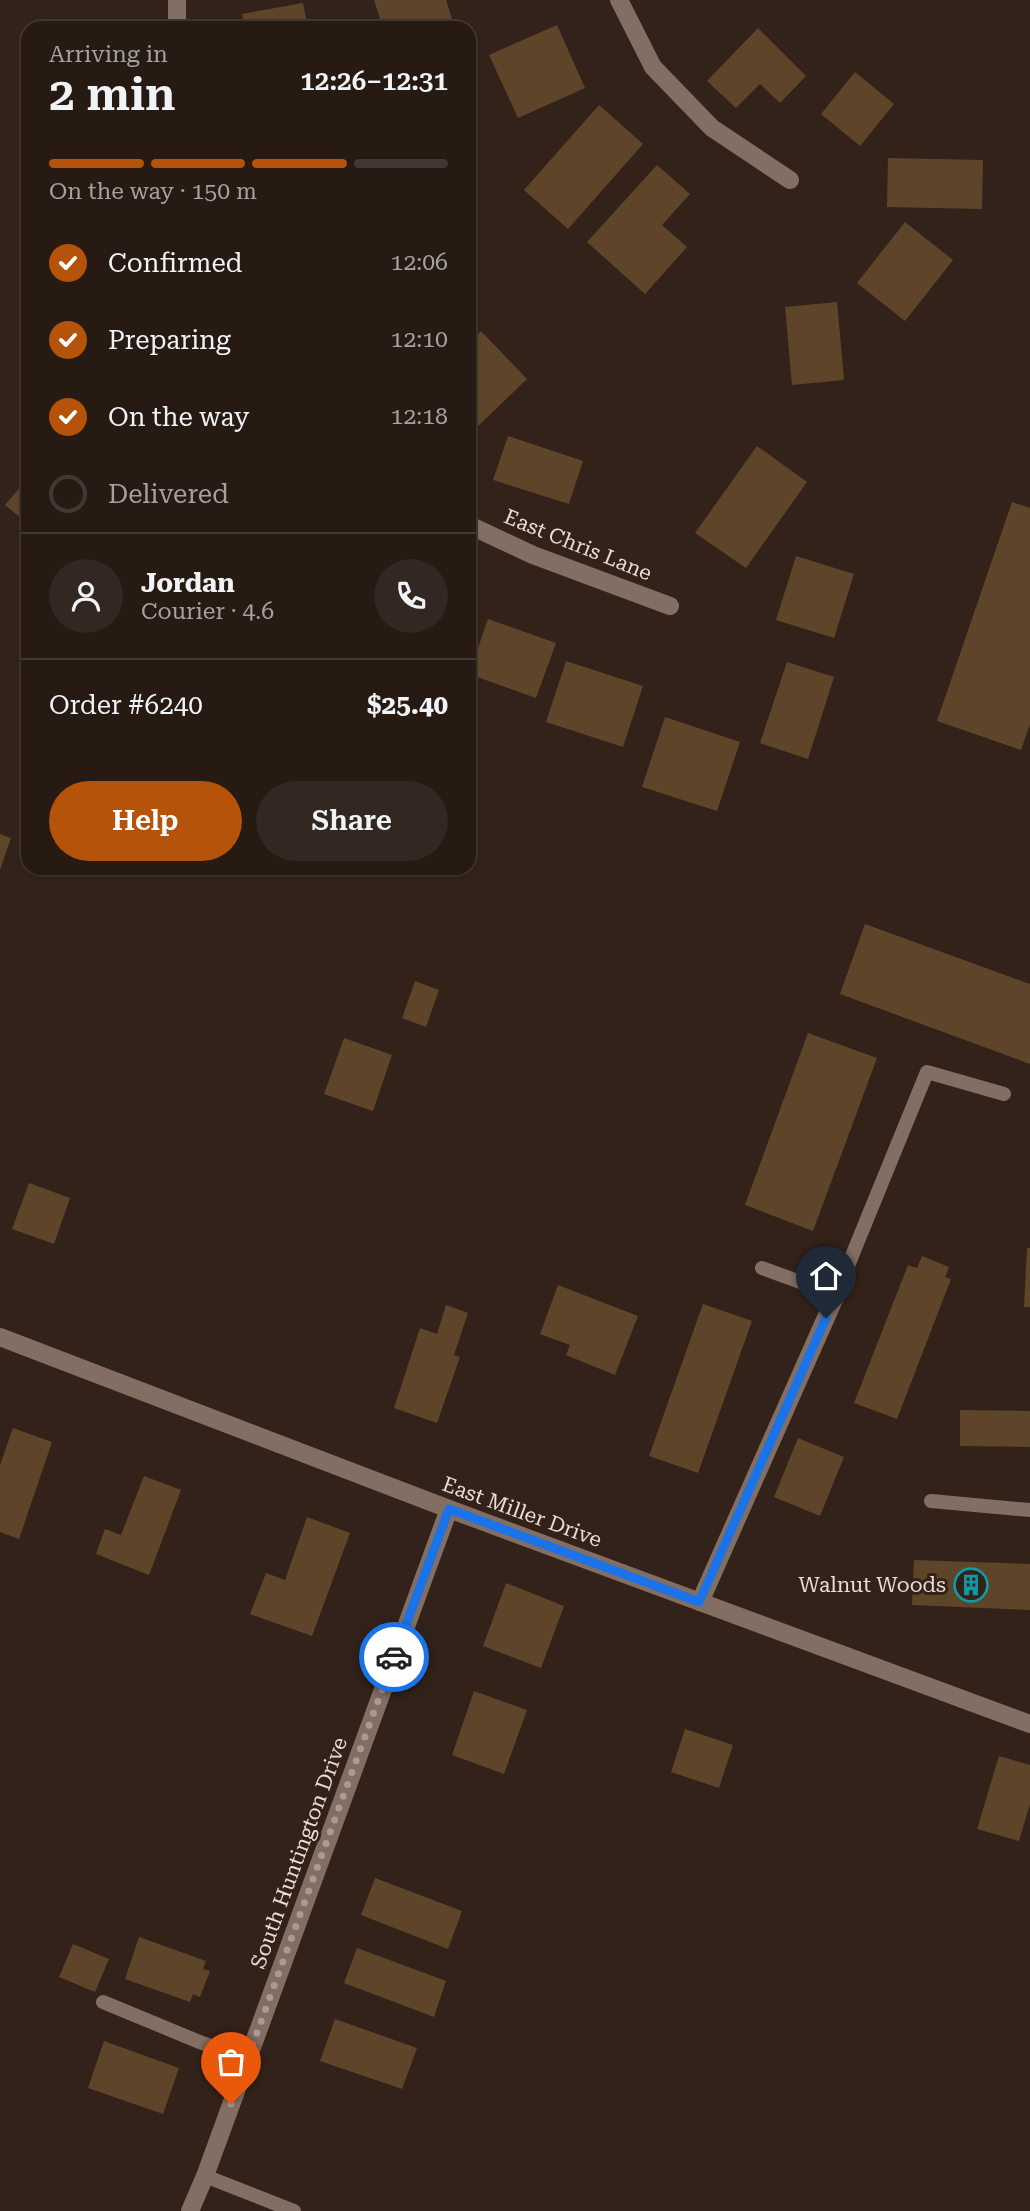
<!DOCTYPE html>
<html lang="en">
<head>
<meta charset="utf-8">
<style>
  body { margin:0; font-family:"Roboto Serif",serif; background:#322721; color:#f1f3f6; height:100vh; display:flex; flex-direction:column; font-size:26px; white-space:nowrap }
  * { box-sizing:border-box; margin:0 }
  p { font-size:23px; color:#a4a1a0 }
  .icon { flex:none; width:38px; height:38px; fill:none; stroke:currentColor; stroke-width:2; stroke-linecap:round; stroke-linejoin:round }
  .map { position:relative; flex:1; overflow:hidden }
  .sheet { position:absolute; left:21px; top:21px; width:455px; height:854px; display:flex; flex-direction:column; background:#261a13; border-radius:21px; box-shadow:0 2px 5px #0004,0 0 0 2px #423833 }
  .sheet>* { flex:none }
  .pin { position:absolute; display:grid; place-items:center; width:60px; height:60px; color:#fff; margin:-72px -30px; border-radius:50% 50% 50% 0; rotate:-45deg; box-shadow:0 0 7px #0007 }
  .pin .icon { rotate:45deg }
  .courier { position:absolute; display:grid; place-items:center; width:70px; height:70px; margin:-35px; border:5px solid #1a73e8; border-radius:50%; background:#fff; color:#222; box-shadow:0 2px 9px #0007 }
  .head em { font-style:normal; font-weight:600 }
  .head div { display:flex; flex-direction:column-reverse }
  .head { display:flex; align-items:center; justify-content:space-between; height:119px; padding:0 28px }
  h1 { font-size:46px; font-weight:600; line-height:52px }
  .bar { display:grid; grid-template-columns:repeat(4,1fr); gap:10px 7px; align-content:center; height:84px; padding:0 28px }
  .bar i { height:9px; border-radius:5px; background:#423833 }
  .bar .active { background:#b45309 }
  .bar p { grid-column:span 4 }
  .line { display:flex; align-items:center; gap:18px; padding:0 28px; border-top:2px solid #423833 }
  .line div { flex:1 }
  .round { display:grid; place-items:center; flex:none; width:74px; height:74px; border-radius:37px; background:#322721 }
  ol { padding:0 28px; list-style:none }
  li { display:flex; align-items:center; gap:21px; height:77px }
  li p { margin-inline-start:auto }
  li .icon { padding:7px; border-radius:50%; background:#b45309; color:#fff; stroke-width:4 }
  li:last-child { color:#a4a1a0 }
  li i { width:38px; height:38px; border:4px solid #423833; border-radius:50% }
  .cta { display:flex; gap:14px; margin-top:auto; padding:14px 28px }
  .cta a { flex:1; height:80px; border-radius:42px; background:#b45309; color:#fff; font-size:28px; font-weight:600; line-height:80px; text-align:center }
  .cta a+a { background:#322721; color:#f1f3f6 }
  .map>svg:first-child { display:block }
</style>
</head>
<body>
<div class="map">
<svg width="1030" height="2211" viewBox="0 0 1030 2211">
  <rect width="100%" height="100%" fill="#332219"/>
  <!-- building -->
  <g fill="#5e452a">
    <polygon points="374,0 446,0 453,22 436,28 383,28"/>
    <polygon points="303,3 308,28 245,28 242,14"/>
    <polygon points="557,25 585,88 518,118 489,55"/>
    <polygon points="758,28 806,76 780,103 760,84 736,108 707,81"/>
    <polygon points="855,72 894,104 860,146 821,114"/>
    <polygon points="599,105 643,144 568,229 524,190"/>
    <polygon points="888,158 983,160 982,209 887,207"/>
    <polygon points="657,165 690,194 662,225 687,247 645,294 587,242"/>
    <polygon points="905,222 953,260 905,321 857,283"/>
    <polygon points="837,302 844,380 792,385 785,307"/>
    <polygon points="481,331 527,379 473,431 469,426 469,342"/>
    <polygon points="508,436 583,461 569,504 493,480"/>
    <polygon points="757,446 807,482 746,568 695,533"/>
    <polygon points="28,478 28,524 5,505"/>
    <polygon points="1012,502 1030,508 1030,724 1021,750 937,721"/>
    <polygon points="796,556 854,574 834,638 776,620"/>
    <polygon points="488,619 556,643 536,698 469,674"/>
    <polygon points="566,661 643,686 623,747 546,722"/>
    <polygon points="787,662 834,677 808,759 760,743"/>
    <polygon points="665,717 740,742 717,811 642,787"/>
    <polygon points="0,834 11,838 0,870"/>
    <polygon points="865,924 1030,984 1030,1064 840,994"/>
    <polygon points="415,981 439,990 426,1027 402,1018"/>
    <polygon points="808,1033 877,1058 813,1231 745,1205"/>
    <polygon points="344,1038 392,1055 373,1111 324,1094"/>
    <polygon points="29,1183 70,1198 54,1244 12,1229"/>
    <polygon points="1027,1248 1030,1248 1030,1307 1024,1307"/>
    <polygon points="922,1256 949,1267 945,1277 951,1279 897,1419 854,1403 908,1265 917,1268"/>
    <polygon points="558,1285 638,1316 615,1375 566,1355 570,1345 540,1334"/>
    <polygon points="703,1304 752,1321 698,1473 649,1456"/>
    <polygon points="446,1305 468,1313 454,1355 460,1357 437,1423 394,1408 420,1328 437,1334"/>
    <polygon points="960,1410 1030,1411 1030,1447 960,1446"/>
    <polygon points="13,1428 52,1442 19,1539 0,1532 0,1465"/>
    <polygon points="798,1438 844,1457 820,1516 774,1497"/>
    <polygon points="144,1476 181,1490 149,1575 96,1554 105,1529 121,1535"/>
    <polygon points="307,1517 350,1533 312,1636 250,1614 266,1573 285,1580"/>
    <polygon points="914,1560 1030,1564 1030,1610 912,1605"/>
    <polygon points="506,1583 564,1606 541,1668 483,1646"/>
    <polygon points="474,1691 527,1710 504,1774 452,1755"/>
    <polygon points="685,1729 733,1745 719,1788 671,1772"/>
    <polygon points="999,1756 1030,1765 1030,1804 1019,1841 977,1829"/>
    <polygon points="375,1878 462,1911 448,1949 361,1915"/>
    <polygon points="139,1937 206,1961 203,1969 210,1971 200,1997 193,1994 190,2002 125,1979"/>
    <polygon points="73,1944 109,1959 95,1992 59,1977"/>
    <polygon points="357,1948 446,1981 434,2017 344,1983"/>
    <polygon points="335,2019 417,2048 402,2089 320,2061"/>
    <polygon points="104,2041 179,2068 163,2114 88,2088"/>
  </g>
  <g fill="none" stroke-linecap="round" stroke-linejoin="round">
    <!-- lane -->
    <g stroke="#836e63" stroke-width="14">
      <polyline points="762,1268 836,1295 927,1072 1004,1094"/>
      <polyline points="931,1501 1030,1510"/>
      <polyline points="103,2002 202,2043 248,2057"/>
      <polyline points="205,2176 294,2211"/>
    </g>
    <!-- street -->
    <g stroke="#836e63" stroke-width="18">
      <polyline points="177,0 177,28"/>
      <polyline points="619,0 653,67 712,128 790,180"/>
      <polyline points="469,525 533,555 670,606"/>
      <polyline points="0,1337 449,1509 1030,1724"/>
      <polyline points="700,1602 836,1295"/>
      <polyline points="190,2211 205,2176 449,1509"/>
    </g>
  </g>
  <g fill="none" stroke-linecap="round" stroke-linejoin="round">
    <!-- done -->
    <polyline stroke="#a99b94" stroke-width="7" stroke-dasharray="0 12.6" points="231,2104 394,1657"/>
    <!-- route -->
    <polyline stroke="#1a73e8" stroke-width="9" points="394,1657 449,1509 699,1602 826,1318"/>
  </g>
  <!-- icons -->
  <defs>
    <symbol id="building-ring" viewBox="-11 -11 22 22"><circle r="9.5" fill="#332219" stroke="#0f9aa8" stroke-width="1.5"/><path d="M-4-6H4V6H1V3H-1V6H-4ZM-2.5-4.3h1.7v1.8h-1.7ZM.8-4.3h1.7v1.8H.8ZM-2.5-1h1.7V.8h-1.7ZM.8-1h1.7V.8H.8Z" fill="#0f9aa8"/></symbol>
  </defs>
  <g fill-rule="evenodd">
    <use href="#building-ring" x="952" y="1566" width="38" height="38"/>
  </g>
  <g text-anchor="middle" stroke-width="6" stroke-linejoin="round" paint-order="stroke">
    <!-- street labels -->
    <g font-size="21" fill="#e8dcd6" stroke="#332219">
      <text transform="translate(578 545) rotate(22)" y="7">East Chris Lane</text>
      <text transform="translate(522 1512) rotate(20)" y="7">East Miller Drive</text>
      <text transform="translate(299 1853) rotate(-70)" y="7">South Huntington Drive</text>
    </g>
    <!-- poi labels -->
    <g font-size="21" fill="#e8dcd6" stroke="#332219" text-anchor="end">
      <text x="946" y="1592">Walnut Woods</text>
    </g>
  </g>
</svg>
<div class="pin" style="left:231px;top:2104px;background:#ea580c"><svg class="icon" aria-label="bag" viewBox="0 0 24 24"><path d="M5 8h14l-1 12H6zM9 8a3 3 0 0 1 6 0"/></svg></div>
<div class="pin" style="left:826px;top:1318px;background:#1f2937"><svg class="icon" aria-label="home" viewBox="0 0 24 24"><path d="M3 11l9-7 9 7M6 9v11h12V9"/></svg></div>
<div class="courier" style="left:394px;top:1657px"><svg class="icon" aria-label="car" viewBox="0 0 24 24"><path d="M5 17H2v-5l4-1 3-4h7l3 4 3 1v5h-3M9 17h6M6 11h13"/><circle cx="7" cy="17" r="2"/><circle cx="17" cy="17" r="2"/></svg></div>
<section class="sheet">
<div class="head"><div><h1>2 min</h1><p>Arriving in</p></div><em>12:26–12:31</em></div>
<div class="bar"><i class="active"></i><i class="active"></i><i class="active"></i><i></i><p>On the way · 150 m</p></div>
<ol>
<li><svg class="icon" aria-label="check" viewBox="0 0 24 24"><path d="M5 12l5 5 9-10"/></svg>Confirmed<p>12:06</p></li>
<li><svg class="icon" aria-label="check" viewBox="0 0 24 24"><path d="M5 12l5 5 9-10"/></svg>Preparing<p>12:10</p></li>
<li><svg class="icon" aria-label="check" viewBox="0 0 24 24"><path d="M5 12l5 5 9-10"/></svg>On the way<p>12:18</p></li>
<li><i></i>Delivered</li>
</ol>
<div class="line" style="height:126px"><a class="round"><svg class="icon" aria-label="person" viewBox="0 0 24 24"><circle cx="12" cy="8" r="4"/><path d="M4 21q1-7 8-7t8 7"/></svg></a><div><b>Jordan</b><p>Courier · 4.6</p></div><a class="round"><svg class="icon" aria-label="phone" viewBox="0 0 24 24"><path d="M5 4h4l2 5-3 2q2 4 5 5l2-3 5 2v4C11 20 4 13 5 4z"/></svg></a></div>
<div class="line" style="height:91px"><div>Order #6240</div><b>$25.40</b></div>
<div class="cta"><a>Help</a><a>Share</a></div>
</section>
</div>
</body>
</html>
